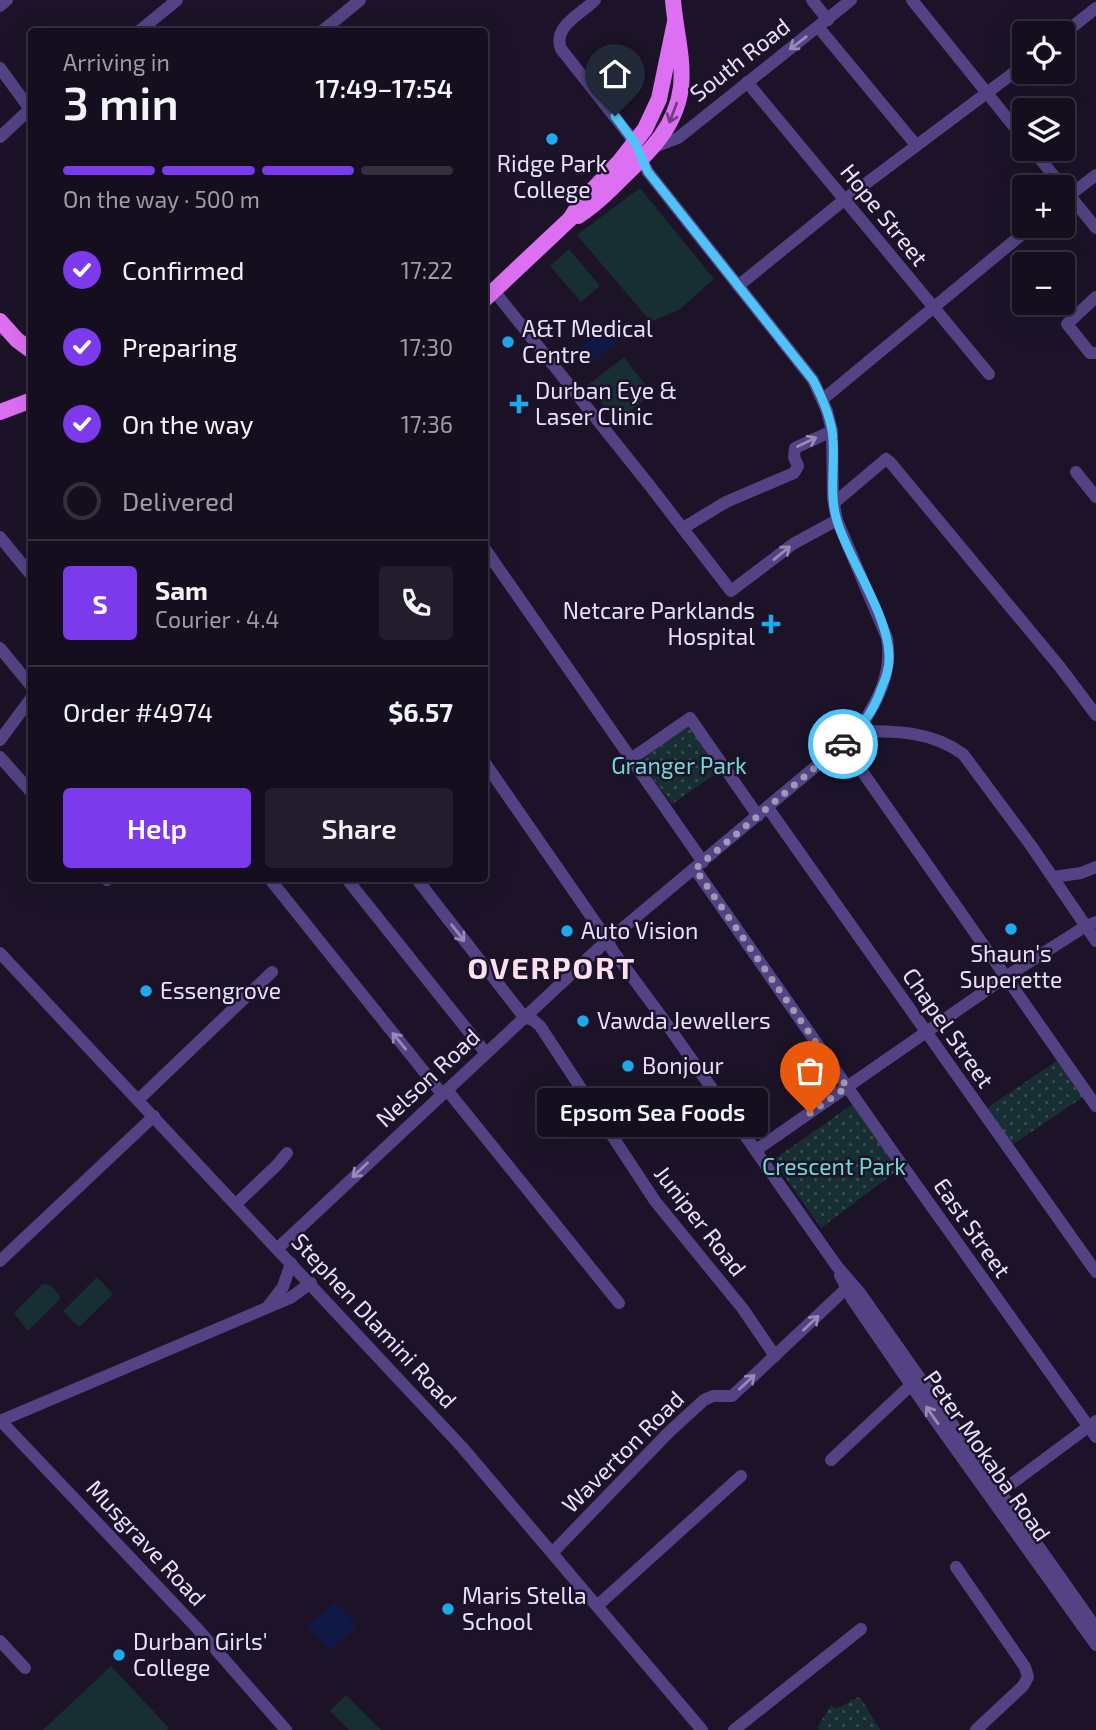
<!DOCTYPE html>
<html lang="en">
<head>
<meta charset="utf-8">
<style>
  body { margin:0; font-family:"Exo 2",sans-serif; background:#221c2c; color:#f1f3f6; height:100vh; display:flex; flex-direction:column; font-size:26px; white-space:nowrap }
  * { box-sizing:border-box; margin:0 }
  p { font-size:23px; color:#9d9ca4 }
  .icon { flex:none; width:38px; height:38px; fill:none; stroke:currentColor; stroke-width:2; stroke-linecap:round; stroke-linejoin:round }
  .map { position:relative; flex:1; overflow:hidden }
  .drawer { position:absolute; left:28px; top:28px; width:460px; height:854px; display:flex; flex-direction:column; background:#150e1f; border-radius:7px; box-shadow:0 7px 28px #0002,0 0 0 2px #342e3d }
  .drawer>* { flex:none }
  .tools { position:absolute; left:1012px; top:21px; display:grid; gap:14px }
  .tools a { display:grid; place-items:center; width:63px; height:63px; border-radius:7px; background:#150e1f; box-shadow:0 7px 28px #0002,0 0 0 2px #342e3d; font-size:35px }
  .pin { position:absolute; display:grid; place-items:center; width:60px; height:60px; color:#fff; margin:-72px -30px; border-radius:50% 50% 50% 0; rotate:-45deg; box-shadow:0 0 7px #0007 }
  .pin .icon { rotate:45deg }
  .courier { position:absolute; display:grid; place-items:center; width:70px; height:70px; margin:-35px; border:5px solid #4fc3f7; border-radius:50%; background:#fff; color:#222; box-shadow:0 2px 9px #0007 }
  .bubble { position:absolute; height:49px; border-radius:7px; background:#150e1f; box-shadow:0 7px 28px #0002,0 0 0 2px #342e3d; font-size:23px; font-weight:600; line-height:49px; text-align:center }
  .headline em { font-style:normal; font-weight:600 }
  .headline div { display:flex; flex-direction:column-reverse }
  .headline { display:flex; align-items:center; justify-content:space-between; height:119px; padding:0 35px }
  h1 { font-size:46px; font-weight:600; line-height:52px }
  .bar { display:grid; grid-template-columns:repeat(4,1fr); gap:10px 7px; align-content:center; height:84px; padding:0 35px }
  .bar i { height:9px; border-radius:5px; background:#342e3d }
  .bar .selected { background:#7c3aed }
  .bar p { grid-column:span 4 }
  .line { display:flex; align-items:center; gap:18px; padding:0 35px; border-top:2px solid #342e3d }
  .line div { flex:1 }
  .round { display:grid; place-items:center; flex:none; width:74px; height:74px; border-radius:7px; background:#221c2c }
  ol { padding:0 35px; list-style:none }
  li { display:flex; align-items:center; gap:21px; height:77px }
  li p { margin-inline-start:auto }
  li .icon { padding:7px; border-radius:50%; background:#7c3aed; color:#fff; stroke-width:4 }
  li:last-child { color:#9d9ca4 }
  li i { width:38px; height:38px; border:4px solid #342e3d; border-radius:50% }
  .action { display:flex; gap:14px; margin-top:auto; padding:14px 35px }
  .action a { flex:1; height:80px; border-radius:7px; background:#7c3aed; color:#fff; font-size:28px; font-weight:600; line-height:80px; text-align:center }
  .action a+a { background:#221c2c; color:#f1f3f6 }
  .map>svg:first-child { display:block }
</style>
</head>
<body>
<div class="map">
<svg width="1096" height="1730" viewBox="0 0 1096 1730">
  <defs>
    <pattern id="grass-dots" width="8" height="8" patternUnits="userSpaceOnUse" patternTransform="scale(1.75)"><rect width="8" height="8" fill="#172e33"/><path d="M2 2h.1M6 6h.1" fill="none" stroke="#394c51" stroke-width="1.8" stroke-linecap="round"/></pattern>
  </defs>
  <rect width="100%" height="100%" fill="#1c1329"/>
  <!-- grass -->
  <g fill="url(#grass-dots)">
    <polygon points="688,726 720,771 672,804 640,761"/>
    <polygon points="1058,1060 1083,1097 1012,1145 987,1108"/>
    <polygon points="853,1104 898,1170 821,1228 773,1160"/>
    <path d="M860 1697 880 1730H820L817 1728 831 1705 835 1708C845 1707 850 1699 860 1697Z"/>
  </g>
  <!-- garden -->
  <g fill="#172e33">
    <polygon points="640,188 714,279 680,309 651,322 577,235"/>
    <polygon points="569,249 600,286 581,302 550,266"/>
    <polygon points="624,357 652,394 616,422 588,385"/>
    <polygon points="97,1277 113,1294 79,1327 63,1311"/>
    <polygon points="43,1284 52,1286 61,1298 28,1331 14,1313"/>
    <polygon points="111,1666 169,1728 167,1730 43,1730"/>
    <polygon points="346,1695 381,1730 349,1730 330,1711"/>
  </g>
  <!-- water -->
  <g fill="#101845">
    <polygon points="607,326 616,337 617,342 591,363 579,349"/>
    <polygon points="336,1602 357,1627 329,1650 308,1625"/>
  </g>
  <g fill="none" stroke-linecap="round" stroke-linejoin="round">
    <!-- minor -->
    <g stroke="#544384" stroke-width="12">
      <polyline points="812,0 828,20"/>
      <polyline points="912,0 1024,139"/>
      <polyline points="0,6 7,0"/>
      <polyline points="819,28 916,145"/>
      <polyline points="138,32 177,0"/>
      <polyline points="321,32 360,0"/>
      <polyline points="1062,35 1096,8"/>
      <polyline points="0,68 32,112"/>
      <polyline points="747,82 989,374"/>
      <polyline points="0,137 29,110"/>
      <polyline points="652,148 678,138 851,0"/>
      <polyline points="1032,149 1096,228"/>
      <polyline points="1062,201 1096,175"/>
      <polyline points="738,286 844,200 1024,65"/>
      <polyline points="494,291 650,486 731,591 793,544 837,520"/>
      <polyline points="1096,297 1067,324 1090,353 1096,353"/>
      <polyline points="823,399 1032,226"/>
      <polyline points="1076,472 1096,497"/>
      <polyline points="834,503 886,459 890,462 1060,667 1096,715"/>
      <polyline points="683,528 726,502 794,473 798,466 794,457 795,448 832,431"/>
      <polyline points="0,537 32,576"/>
      <polyline points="485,549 703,862"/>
      <polyline points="0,648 32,687"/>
      <path d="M858 731C896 731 931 731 963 754L1032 847 1096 941"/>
      <polyline points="0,740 32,697"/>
      <polyline points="843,744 1096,1106"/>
      <polyline points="0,757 32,793"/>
      <polyline points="631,759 690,718 758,816"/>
      <polyline points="485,763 602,932 613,951 661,1016 836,1265 860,1293 1096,1628"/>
      <polyline points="768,808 1096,1272"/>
      <polyline points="695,869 892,1151 1096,1437"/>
      <polyline points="1053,877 1081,873 1096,867"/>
      <polyline points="106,878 107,880"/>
      <polyline points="269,878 442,1094"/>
      <polyline points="346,878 485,1052"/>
      <polyline points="416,878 524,1017 533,1020 540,1026 655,1201 743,1309 775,1356"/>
      <polyline points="0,953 462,1447 702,1730"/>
      <polyline points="447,1090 619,1303"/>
      <polyline points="138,1100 272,972"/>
      <polyline points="756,1150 1007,976 1086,926 1096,922"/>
      <polyline points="236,1204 277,1165 287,1153"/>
      <path d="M278 1248 599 948 858 731C877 702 893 674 887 638L837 520 833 499 832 431 827 411 813 380 648 172 629 135 561 49C552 26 582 14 595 0"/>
      <polyline points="0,1261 154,1116"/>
      <polyline points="840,1275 852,1299 935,1420 1096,1645"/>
      <polyline points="269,1305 283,1287 291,1263"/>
      <polyline points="0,1420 195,1626 286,1730"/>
      <polyline points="0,1421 290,1298 311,1283"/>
      <polyline points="831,1460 911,1385"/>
      <polyline points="999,1493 1096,1421"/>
      <polyline points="553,1552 669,1432 704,1400 713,1396 732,1396 850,1285"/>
      <polyline points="956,1567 1025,1667 1028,1677 1023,1686 976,1730"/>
      <polyline points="597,1606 741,1476"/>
      <polyline points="0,1641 25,1668"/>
      <polyline points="734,1730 861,1629"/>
    </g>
    <!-- major -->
    <g stroke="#dd70f2" stroke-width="16">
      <path d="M578 216C594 206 607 193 620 180 648 153 676 128 681 87 684 58 675 28 673 0"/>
      <polyline points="485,299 570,219 582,201 620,161 645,129 659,99 675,22"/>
      <polyline points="0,321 17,340 32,351"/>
      <polyline points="0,412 32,400"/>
    </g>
  </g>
  <!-- one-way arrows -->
  <defs><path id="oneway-shaft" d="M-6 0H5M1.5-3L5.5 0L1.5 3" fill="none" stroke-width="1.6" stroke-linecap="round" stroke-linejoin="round" transform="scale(1.75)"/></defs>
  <g stroke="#9789ba">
    <use href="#oneway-shaft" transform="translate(798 43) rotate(143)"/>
    <use href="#oneway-shaft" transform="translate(807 442) rotate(-25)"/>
    <use href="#oneway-shaft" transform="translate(782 553) rotate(-39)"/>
    <use href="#oneway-shaft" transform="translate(458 933) rotate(52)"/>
    <use href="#oneway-shaft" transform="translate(399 1041) rotate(-129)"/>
    <use href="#oneway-shaft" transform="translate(360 1170) rotate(137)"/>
    <use href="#oneway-shaft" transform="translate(811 1323) rotate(-43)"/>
    <use href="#oneway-shaft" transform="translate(747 1382) rotate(-43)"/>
    <use href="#oneway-shaft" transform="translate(932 1415) rotate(-125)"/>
  </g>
  <use stroke="#733d83" href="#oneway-shaft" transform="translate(673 113) rotate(111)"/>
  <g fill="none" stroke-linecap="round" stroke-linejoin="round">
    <!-- done -->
    <polyline stroke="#a198b2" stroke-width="7" stroke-dasharray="0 12.6" points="810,1113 847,1087 695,869 843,744"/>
    <!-- route -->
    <path stroke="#4fc3f7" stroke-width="9" d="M615 116 635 143 648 172 813 380C823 399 832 419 833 440 835 467 829 495 837 521 849 560 888 615 889 655 890 668 885 680 880 692 873 712 860 729 843 744"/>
  </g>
  <!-- markers -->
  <g fill="#1da9ea" stroke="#1c1329" stroke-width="2.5">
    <circle cx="552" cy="139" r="7"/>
    <circle cx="508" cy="342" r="7"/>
    <path d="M515.5 393.5h7v7h7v7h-7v7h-7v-7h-7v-7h7z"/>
    <path d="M767.5 613.5h7v7h7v7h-7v7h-7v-7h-7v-7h7z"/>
    <circle cx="1011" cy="929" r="7"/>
    <circle cx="567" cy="931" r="7"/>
    <circle cx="146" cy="991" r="7"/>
    <circle cx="583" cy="1021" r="7"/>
    <circle cx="628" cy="1066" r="7"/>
    <circle cx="448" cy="1609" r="7"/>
    <circle cx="119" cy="1655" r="7"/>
  </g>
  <g text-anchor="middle" stroke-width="5" stroke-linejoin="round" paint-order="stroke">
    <!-- street labels -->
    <g font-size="23" fill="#e9dffc" stroke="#1c1329">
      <text transform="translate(740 60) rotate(-38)" y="8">South Road</text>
      <text transform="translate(884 215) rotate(51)" y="8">Hope Street</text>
      <text transform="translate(948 1028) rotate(55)" y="8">Chapel Street</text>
      <text transform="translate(428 1078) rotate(-43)" y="8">Nelson Road</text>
      <text transform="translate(700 1221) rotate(52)" y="8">Juniper Road</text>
      <text transform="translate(972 1228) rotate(55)" y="8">East Street</text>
      <text transform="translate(374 1321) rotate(47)" y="8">Stephen Dlamini Road</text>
      <text transform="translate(623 1452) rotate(-45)" y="8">Waverton Road</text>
      <text transform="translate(987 1456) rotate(55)" y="8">Peter Mokaba Road</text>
      <text transform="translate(146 1543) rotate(47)" y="8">Musgrave Road</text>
    </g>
    <!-- poi labels -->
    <g font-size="23" fill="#e9dffc" stroke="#1c1329" text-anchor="start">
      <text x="552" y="172" text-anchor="middle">Ridge Park<tspan x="552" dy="26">College</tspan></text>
      <text x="522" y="337">A&amp;T Medical<tspan x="522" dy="26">Centre</tspan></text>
      <text x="535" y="399">Durban Eye &amp;<tspan x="535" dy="26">Laser Clinic</tspan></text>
      <text x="755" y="619" text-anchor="end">Netcare Parklands<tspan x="755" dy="26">Hospital</tspan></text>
      <text x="581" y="939">Auto Vision</text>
      <text x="1011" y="962" text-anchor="middle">Shaun's<tspan x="1011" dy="26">Superette</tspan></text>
      <text x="160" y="999">Essengrove</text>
      <text x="597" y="1029">Vawda Jewellers</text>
      <text x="642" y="1074">Bonjour</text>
      <text x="462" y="1604">Maris Stella<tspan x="462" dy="26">School</tspan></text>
      <text x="133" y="1650">Durban Girls'<tspan x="133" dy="26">College</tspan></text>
    </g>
    <!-- park labels -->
    <g font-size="23" fill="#70d7d3" stroke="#1c1329">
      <text x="679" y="774">Granger Park</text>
      <text x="834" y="1175">Crescent Park</text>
    </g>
    <!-- district labels -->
    <g font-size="30" font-weight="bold" letter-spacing="2" fill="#fce1ec" stroke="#1c1329">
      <text x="552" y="979">OVERPORT</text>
    </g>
  </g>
</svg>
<div class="tools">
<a><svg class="icon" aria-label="locate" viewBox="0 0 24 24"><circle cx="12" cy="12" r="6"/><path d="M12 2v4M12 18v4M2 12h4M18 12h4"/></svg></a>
<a><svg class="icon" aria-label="layers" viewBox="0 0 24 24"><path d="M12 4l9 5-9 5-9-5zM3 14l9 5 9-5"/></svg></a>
<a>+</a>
<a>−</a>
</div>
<div class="pin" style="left:810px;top:1113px;background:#ea580c"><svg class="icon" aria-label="bag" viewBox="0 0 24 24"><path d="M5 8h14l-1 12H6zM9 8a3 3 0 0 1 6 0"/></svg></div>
<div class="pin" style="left:615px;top:116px;background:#1f2937"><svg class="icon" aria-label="home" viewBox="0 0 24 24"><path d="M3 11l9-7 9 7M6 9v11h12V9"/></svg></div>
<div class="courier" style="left:843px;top:744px"><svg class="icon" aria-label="car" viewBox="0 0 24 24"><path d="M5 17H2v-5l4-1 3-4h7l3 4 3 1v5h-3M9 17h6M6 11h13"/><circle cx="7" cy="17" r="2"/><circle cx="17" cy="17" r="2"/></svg></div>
<div class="bubble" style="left:537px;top:1088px;width:231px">Epsom Sea Foods</div>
<section class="drawer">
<div class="headline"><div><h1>3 min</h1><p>Arriving in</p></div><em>17:49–17:54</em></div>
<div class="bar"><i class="selected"></i><i class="selected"></i><i class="selected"></i><i></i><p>On the way · 500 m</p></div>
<ol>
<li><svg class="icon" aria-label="check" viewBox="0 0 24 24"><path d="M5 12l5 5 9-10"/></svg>Confirmed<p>17:22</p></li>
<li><svg class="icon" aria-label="check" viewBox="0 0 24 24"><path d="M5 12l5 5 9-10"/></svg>Preparing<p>17:30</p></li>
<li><svg class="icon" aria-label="check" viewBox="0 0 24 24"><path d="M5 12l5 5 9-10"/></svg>On the way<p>17:36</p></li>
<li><i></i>Delivered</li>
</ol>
<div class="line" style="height:126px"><b class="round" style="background:#7c3aed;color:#fff">S</b><div><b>Sam</b><p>Courier · 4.4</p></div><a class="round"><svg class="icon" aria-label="phone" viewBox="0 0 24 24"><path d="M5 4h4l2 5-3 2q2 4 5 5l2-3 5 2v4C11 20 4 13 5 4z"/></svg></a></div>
<div class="line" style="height:91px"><div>Order #4974</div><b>$6.57</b></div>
<div class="action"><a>Help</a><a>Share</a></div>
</section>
</div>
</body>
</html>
